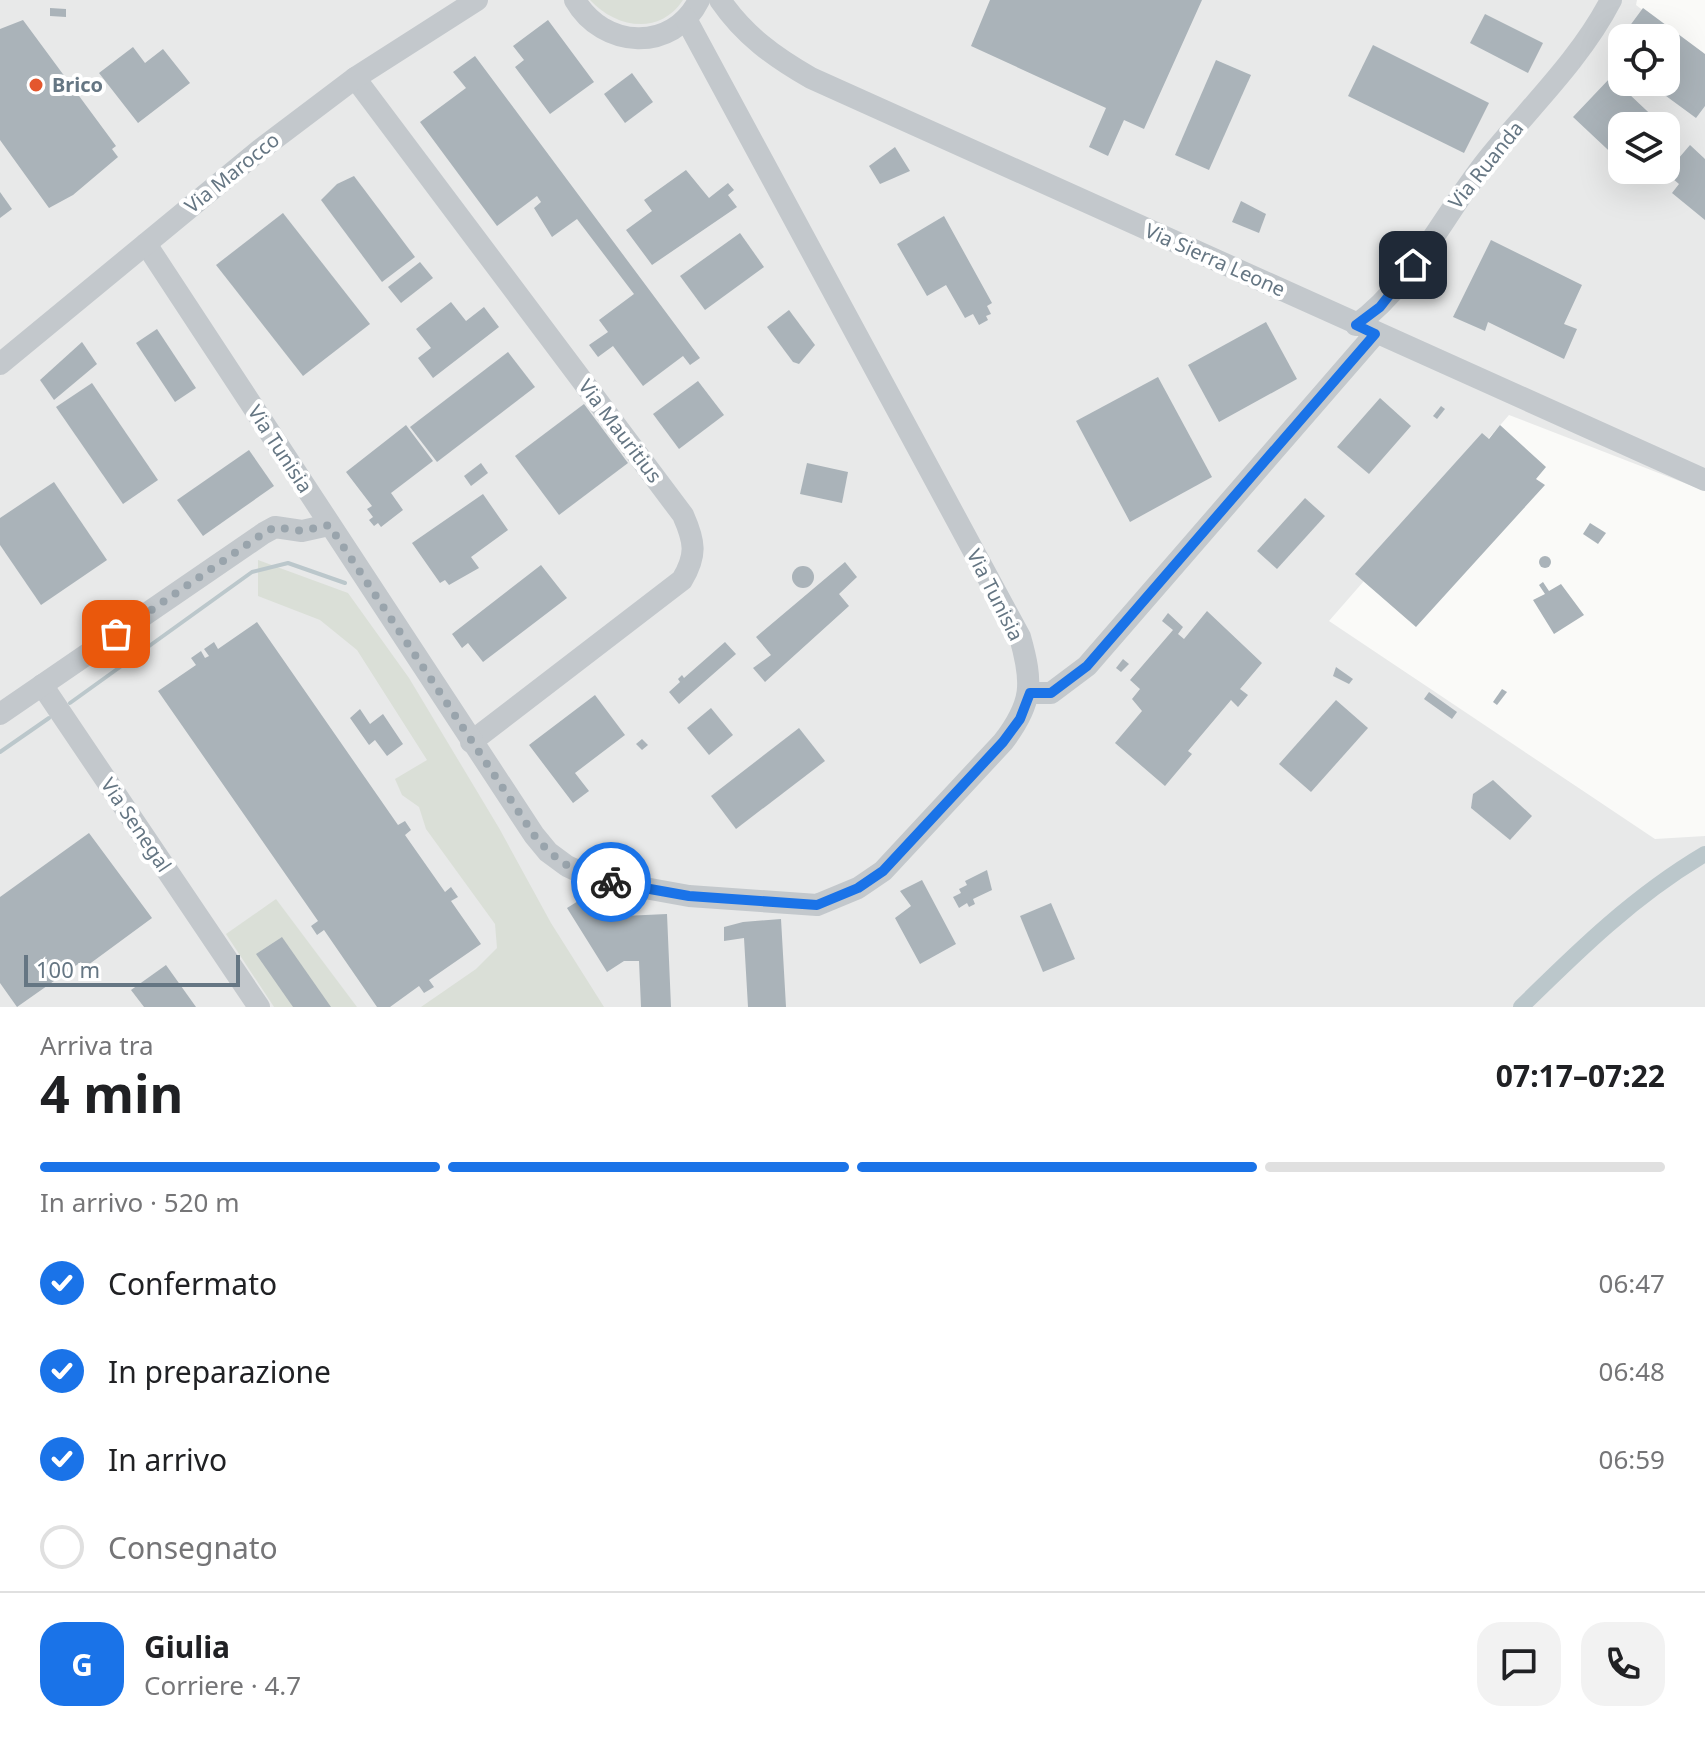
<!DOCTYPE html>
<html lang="it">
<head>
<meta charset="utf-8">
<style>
  body { margin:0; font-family:"Noto Sans",sans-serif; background:#f2f2f2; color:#202124; height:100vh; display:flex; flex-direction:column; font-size:30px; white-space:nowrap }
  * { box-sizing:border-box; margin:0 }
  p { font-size:26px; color:#757577 }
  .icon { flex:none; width:44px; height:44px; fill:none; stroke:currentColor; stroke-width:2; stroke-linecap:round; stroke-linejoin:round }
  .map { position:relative; height:1007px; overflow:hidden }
  .details { display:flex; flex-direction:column; background:#fff; flex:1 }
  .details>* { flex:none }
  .buttons { position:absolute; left:1608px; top:24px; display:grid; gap:16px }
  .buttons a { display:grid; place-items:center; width:72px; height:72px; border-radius:16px; background:#fff; box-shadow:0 8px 32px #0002; font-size:40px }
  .scale { position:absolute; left:24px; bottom:20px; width:216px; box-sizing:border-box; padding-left:8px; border:4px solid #657683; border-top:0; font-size:22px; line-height:28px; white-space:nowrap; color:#657683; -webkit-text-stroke:6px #fff; paint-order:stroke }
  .pin { position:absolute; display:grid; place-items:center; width:68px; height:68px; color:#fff; margin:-34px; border-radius:16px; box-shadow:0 4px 12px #0006 }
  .courier { position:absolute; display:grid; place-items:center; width:80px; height:80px; margin:-40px; border:6px solid #1a73e8; border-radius:50%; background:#fff; color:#222; box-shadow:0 2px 10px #0007 }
  .overview em { font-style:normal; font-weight:700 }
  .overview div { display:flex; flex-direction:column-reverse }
  .overview { display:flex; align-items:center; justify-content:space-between; height:136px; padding:0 40px }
  h1 { font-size:52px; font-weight:700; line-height:60px }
  .bar { display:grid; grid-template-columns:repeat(4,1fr); gap:12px 8px; align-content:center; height:96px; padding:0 40px }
  .bar i { height:10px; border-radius:6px; background:#e0e0e0 }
  .bar .active { background:#1a73e8 }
  .bar p { grid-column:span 4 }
  .line { display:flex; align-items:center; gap:20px; padding:0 40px; border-top:2px solid #e0e0e0 }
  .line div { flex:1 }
  .round { display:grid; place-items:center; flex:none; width:84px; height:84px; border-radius:24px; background:#f2f2f2 }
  ol { padding:0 40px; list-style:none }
  li { display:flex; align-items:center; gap:24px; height:88px }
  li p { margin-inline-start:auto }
  li .icon { padding:8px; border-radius:50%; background:#1a73e8; color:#fff; stroke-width:4 }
  li:last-child { color:#757577 }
  li i { width:44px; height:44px; border:4px solid #e0e0e0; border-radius:50% }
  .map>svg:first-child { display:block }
</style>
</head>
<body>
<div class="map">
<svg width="1705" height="1007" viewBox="0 0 1705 1007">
  <rect width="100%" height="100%" fill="#fafaf8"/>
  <!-- built -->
  <path fill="#e8e9e9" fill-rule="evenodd" d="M0 0H1637L1636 5 1705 59V491L1509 415 1329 621 1655 839 1705 836V1007H0ZM1622 38H1666V82H1622ZM1622 126H1666V170H1622Z"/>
  <!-- green -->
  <g fill="#dadfd7">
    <path d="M590 0H683C659 36 616 28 590 0Z"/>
    <polygon points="258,560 348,593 409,678 499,828 551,923 604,1007 421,1007 476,969 497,948 495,924 426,829 419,807 402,795 395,779 427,760 357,650 320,620 258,596"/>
    <polygon points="276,899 357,1007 274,1007 226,934"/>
  </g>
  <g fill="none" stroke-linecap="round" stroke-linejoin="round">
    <!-- stream -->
    <g stroke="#bbc7cb" stroke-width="4">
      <polyline points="70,703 252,572 288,563 345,583"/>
      <polyline points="0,752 49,718"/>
    </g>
    <!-- canal -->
    <path stroke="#bbc7cb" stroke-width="16" d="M1521 1007C1579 950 1634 896 1705 854"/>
  </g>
  <!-- building -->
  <g fill="#aab3b9">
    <polygon points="990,0 1202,0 1144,129 1124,120 1108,156 1089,147 1106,108 971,46"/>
    <polygon points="50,8 66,9 66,17 50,16"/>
    <polygon points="1643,8 1705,54 1705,106 1696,118 1647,82 1666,82 1666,38 1622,38 1622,63 1609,54"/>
    <polygon points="1485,14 1543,43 1528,73 1470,43"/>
    <polygon points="23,20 116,146 112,149 118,157 73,195 49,208 0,140 0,29"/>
    <polygon points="548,20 594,82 550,114 515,67 524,60 513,46"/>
    <polygon points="1373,45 1489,103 1464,153 1348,96"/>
    <polygon points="133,47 145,63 163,49 190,83 138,123 99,73"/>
    <polygon points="475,56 700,358 690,365 683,356 643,386 613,346 598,357 589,345 608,332 599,320 634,294 577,219 552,237 534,208 541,202 537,196 497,226 420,122 466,88 453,72"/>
    <polygon points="1216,60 1251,75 1209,170 1175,155"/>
    <polygon points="632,73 653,102 625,123 604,94"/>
    <polygon points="1611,77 1663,126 1622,126 1622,163 1573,117"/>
    <polygon points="1690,145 1705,159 1705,220 1672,193 1679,184 1666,173"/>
    <polygon points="895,147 910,171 880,184 869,166"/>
    <polygon points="686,170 709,198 728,183 734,190 728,195 737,207 652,265 626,230 652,211 644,200"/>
    <polygon points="354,176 415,257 382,282 321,200 337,184"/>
    <polygon points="0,192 12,209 0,218"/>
    <polygon points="1241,201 1266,214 1259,233 1232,222"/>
    <polygon points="283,213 370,324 303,376 216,265"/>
    <polygon points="944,216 992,303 987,306 991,314 986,316 988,320 979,325 973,314 965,318 946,285 927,296 897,244"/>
    <polygon points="740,233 764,267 705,310 680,276"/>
    <polygon points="1491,240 1582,285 1564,324 1577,329 1564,359 1488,322 1485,331 1453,317"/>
    <polygon points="420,262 433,278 401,303 388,287"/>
    <polygon points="451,302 466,321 484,307 499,327 433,378 418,358 431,348 416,329"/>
    <polygon points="789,310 815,345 799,364 793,362 767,327"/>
    <polygon points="1266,322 1297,379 1219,422 1188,365"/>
    <polygon points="157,329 196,388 175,402 136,343"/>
    <polygon points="82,342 97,364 54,400 40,380"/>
    <polygon points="508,352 535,387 437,462 410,427"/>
    <polygon points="1158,377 1212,477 1130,522 1076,421"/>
    <polygon points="698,381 724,415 679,449 653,414"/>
    <polygon points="92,383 158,480 123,504 56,407"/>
    <polygon points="1380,398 1411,426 1369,474 1337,447"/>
    <polygon points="584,404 628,463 559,515 515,456"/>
    <polygon points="1441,406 1445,409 1437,419 1433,416"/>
    <polygon points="406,425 433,461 391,493 403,510 381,527 378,523 374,526 369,520 373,517 367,509 372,506 346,472"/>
    <polygon points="1500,425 1546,467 1536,479 1545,485 1416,627 1355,574 1482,433 1489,439"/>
    <polygon points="249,450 274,486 203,536 177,500"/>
    <polygon points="481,463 488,473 471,486 464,476"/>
    <polygon points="807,463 848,472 842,503 800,494"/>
    <polygon points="54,482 107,560 41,605 0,545 0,518"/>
    <polygon points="483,494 508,530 471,557 479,568 449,585 445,580 440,583 412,543"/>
    <polygon points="1305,498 1325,516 1277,569 1257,551"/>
    <polygon points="1590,523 1606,533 1598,544 1583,534"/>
    <circle cx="1545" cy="562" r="6"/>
    <polygon points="845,562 857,577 839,594 849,606 765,682 753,668 771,655 756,637"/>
    <polygon points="541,565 567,598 483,662 468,643 462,648 452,634"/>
    <circle cx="803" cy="577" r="11"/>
    <polygon points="1543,582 1549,591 1561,584 1584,615 1554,634 1533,600 1545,594 1539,585"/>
    <polygon points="1207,611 1262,663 1240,689 1248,695 1238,707 1231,700 1188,751 1192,754 1165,786 1115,743 1142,711 1132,699 1140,689 1130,680 1173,630 1162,621 1168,613 1183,627 1178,634 1184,639"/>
    <polygon points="257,622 398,825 405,821 411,830 405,835 445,892 451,887 458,897 451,901 481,944 429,980 434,987 424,993 419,986 390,1007 377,1007 324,930 317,935 311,926 318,921 158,691 196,665 191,658 201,651 205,658 209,656 204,649 214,642 218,649"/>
    <polygon points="725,642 736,654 679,704 669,692 680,682 678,679 682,675 684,678"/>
    <polygon points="1123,659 1129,664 1121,672 1116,668"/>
    <polygon points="1336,667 1353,679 1349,684 1333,676"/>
    <polygon points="1502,689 1507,692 1497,705 1493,702"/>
    <polygon points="1429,692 1457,712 1452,719 1424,699"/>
    <polygon points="595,695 625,735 575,773 589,791 573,803 529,745"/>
    <polygon points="1336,700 1368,728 1311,792 1279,764"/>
    <polygon points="711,708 733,735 709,755 687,728"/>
    <polygon points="360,709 370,724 383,714 403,744 387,756 375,740 369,745 350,718"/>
    <polygon points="799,728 825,761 736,829 711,796"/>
    <polygon points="642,739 648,745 642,750 636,744"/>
    <polygon points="1493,780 1532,816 1510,840 1471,808 1473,794"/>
    <polygon points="89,833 152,918 84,968 81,962 17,1007 0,983 0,897"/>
    <polygon points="987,870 992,890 973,899 975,904 969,907 967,903 959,908 953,897 961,893 959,889 967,885 965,881"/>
    <polygon points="922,880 956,944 920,964 895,918 911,906 900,891"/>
    <polygon points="583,898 590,910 600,904 608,916 617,910 624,910 624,916 667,914 671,1007 641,1007 639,961 624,961 607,972 567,908"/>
    <polygon points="1051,903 1075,959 1043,972 1020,916"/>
    <polygon points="781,919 786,1007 748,1007 744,938 724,941 724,927 743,922"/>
    <polygon points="282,937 331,1007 293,1007 256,954"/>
    <polygon points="166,965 196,1007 144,1007 131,990"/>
  </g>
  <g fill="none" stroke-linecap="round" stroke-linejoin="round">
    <!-- minor -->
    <g stroke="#c3c8cc" stroke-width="22">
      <path d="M575 0C603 49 673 53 699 0"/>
      <path d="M720 0C744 35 774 57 811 78L1705 480"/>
      <path d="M355 78 683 515C695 542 697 555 682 580L471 742"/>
      <path d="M146 244 534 835 548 852 567 866 595 879 689 896 817 905 858 888 883 871 1003 742C1033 703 1033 683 1020 637L686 19"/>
      <path d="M1356 325C1415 282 1446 209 1492 154 1533 104 1581 58 1611 0"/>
      <polyline points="0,364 261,149 355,78 477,0"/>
      <polyline points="42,685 259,1007"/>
      <polyline points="1030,693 1051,693 1087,666 1375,334"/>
      <polyline points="0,714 264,533 275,527 302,531 329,525"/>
    </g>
  </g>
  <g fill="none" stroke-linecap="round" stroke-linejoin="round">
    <!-- done -->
    <path stroke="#99a4ac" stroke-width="8" stroke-dasharray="0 14.4" d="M116 634 264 533 275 527 302 531 329 525 534 835C554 860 578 876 611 882"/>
    <!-- route -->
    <polyline stroke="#1a73e8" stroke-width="10" points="611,882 689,896 817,905 858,888 883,871 1003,742 1020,719 1030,693 1051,693 1087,666 1375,334 1356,325 1380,307 1413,265"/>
  </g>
  <!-- markers -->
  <circle fill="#e4572e" stroke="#fff" stroke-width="3" cx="36" cy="85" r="8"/>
  <g text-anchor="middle" stroke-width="8" stroke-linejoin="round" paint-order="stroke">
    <!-- poi labels -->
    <g font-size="20" font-weight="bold" fill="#657683" stroke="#fff" text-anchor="start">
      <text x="52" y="92">Brico</text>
    </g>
    <!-- street labels -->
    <g font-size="20" fill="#657683" stroke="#fff">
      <text transform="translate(1486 165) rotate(-51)" y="7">Via Ruanda</text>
      <text transform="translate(232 173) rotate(-39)" y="7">Via Marocco</text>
      <text transform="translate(1215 260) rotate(24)" y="7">Via Sierra Leone</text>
      <text transform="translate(620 431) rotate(53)" y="7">Via Mauritius</text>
      <text transform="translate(280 449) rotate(57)" y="7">Via Tunisia</text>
      <text transform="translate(995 595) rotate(63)" y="7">Via Tunisia</text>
      <text transform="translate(136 825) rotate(56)" y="7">Via Senegal</text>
    </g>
  </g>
</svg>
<div class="buttons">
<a><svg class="icon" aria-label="locate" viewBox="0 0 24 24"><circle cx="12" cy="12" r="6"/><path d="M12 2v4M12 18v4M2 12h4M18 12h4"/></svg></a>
<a><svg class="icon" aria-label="layers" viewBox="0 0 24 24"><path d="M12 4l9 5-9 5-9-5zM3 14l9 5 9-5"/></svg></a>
</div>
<div class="scale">100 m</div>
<div class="pin" style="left:116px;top:634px;background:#ea580c"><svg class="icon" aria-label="bag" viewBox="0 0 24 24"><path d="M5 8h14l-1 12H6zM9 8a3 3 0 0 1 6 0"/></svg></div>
<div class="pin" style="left:1413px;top:265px;background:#1f2937"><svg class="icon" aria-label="home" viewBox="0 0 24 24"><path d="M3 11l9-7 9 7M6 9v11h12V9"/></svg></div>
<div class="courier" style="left:611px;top:882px"><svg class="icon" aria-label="bike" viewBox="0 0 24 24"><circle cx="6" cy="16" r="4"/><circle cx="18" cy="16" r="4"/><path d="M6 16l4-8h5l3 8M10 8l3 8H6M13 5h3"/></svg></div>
</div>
<section class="details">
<div class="overview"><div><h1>4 min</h1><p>Arriva tra</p></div><em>07:17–07:22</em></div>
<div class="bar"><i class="active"></i><i class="active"></i><i class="active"></i><i></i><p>In arrivo · 520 m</p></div>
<ol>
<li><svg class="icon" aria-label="check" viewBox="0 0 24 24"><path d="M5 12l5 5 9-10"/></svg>Confermato<p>06:47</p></li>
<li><svg class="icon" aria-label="check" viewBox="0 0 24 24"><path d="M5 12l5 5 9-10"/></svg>In preparazione<p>06:48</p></li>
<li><svg class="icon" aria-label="check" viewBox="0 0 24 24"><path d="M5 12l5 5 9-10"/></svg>In arrivo<p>06:59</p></li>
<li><i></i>Consegnato</li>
</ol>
<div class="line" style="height:144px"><b class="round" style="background:#1a73e8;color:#fff">G</b><div><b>Giulia</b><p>Corriere · 4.7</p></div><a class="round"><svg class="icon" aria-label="chat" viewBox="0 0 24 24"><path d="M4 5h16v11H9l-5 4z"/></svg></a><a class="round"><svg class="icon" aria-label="phone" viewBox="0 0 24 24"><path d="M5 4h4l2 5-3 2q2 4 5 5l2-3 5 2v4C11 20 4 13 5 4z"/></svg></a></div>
</section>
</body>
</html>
